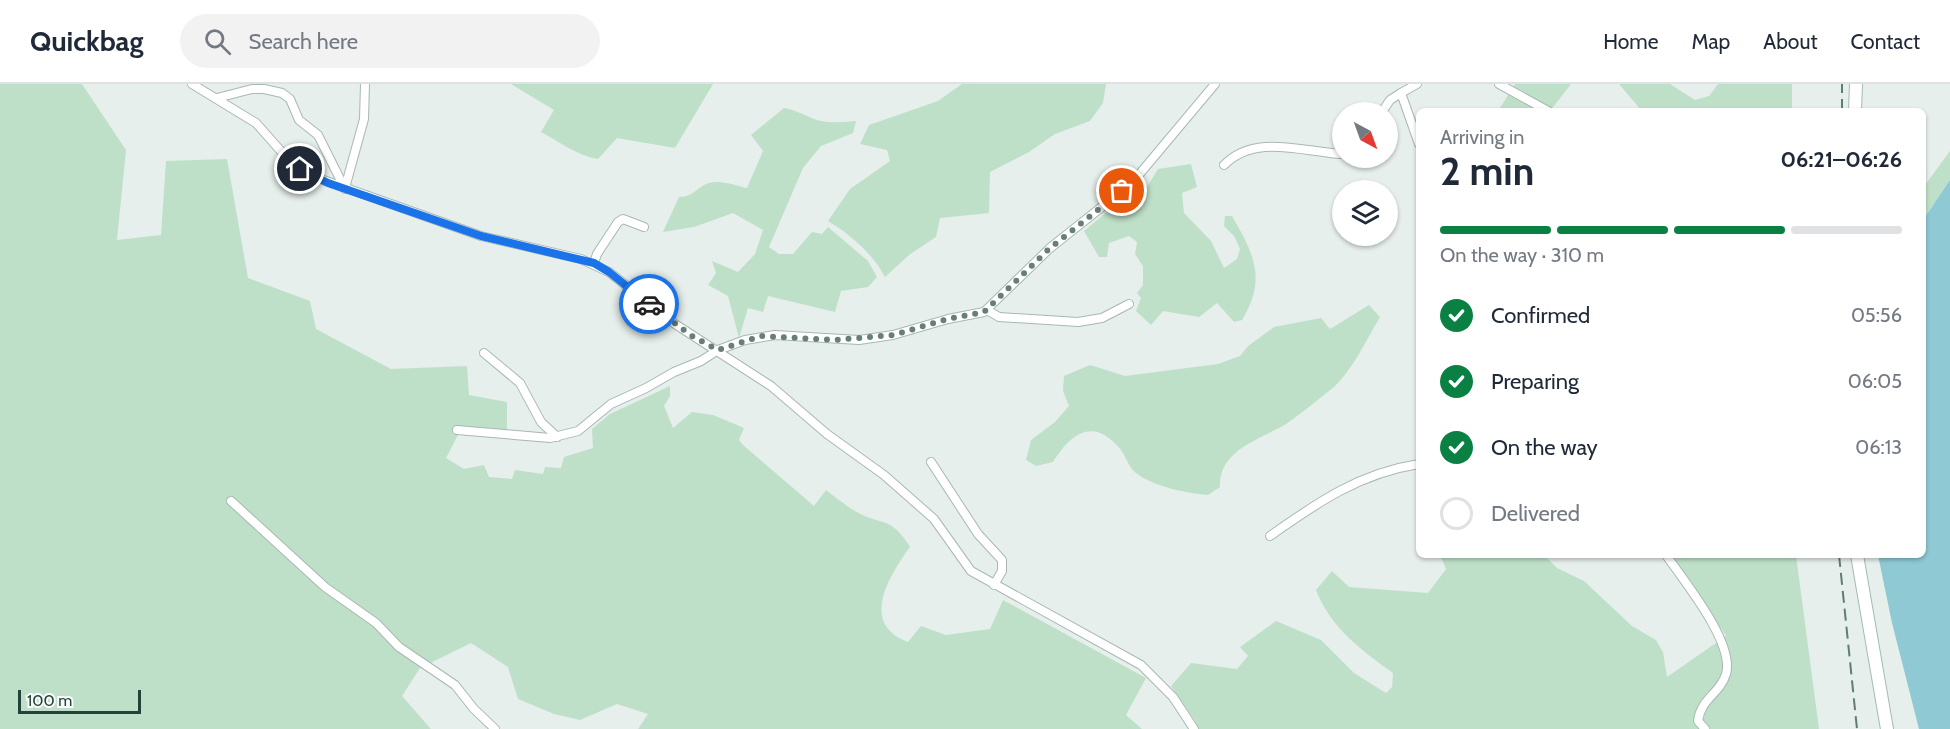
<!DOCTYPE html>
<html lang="en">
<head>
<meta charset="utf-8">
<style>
  body { margin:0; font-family:Cabin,sans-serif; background:#f2f2f3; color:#1f2937; height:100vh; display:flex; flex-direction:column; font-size:22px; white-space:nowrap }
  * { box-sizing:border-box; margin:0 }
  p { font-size:20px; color:#747a83 }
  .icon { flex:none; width:33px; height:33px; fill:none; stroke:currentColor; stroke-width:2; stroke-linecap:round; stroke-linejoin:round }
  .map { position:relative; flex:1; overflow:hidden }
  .drawer { position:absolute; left:1416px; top:24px; width:510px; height:450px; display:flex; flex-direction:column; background:#fff; border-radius:9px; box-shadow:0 2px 4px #0004 }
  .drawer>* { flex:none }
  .needle { width:39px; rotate:139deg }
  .controls { position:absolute; left:1332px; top:18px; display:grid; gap:12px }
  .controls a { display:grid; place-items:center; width:66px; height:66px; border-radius:50%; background:#fff; box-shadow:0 2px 4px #0004; font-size:30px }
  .scale { position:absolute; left:18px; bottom:15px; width:123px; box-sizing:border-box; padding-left:6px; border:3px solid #24423a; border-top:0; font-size:16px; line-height:21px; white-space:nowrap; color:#24423a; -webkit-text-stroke:4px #f7fbf9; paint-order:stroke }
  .pin { position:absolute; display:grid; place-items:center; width:51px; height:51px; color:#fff; margin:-26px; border:3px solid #fff; border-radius:50%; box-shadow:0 2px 6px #0007 }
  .courier { position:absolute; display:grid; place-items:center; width:60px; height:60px; margin:-30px; border:4px solid #1a73e8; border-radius:50%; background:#fff; color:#222; box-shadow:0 2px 8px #0007 }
  .headline em { font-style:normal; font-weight:700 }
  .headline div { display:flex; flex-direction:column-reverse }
  .headline { display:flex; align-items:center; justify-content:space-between; height:102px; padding:0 24px }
  h1 { font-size:39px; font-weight:700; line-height:45px }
  .bar { display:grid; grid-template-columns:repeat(4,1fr); gap:9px 6px; align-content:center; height:72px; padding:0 24px }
  .bar i { height:8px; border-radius:4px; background:#e0e1e3 }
  .bar .current { background:#0b8043 }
  .bar p { grid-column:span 4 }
  ol { padding:0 24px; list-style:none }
  li { display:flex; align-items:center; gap:18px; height:66px }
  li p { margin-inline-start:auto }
  li .icon { padding:6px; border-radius:50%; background:#0b8043; color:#fff; stroke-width:4 }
  li:last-child { color:#747a83 }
  li i { width:33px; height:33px; border:3px solid #e0e1e3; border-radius:50% }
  header { display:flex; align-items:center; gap:36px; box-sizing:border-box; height:84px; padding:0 30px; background:#fff; border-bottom:2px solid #e0e1e3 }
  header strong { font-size:28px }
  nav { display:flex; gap:33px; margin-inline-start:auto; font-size:21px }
  .search { width:420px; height:54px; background:#f2f2f3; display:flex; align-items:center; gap:15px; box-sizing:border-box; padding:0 21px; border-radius:33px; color:#747a83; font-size:22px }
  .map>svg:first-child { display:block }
</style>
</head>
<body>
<header>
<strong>Quickbag</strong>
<div class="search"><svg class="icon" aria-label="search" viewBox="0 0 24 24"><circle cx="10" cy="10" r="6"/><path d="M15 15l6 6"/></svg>Search here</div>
<nav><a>Home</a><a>Map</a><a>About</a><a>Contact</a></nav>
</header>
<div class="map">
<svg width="1950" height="645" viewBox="0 0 1950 645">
  <rect width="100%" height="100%" fill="#e6efeb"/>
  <!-- green -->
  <g fill="#bfe0c8">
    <path d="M0 0H82L126 66 117 156 161 151 166 77 227 75 248 194 310 217 316 245 391 285 467 282 469 311 507 318V351L459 349 446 374 464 385 484 381 489 393 512 395 515 386 543 390 545 383 561 384 564 373 593 364 592 345 610 330 670 302V312L664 322 673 344 692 328 713 331 744 344 739 356 743 361 814 422 826 406C835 413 844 420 853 426 881 443 890 430 910 463 889 492 859 540 908 558L921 542 946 551 990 545 1003 516 1146 594 1126 631 1142 645H638L648 630 617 620 580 636 554 630 518 615 508 583 471 559 420 584 402 612 431 645H0Z"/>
    <path d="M511 0H713L675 64 617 54 598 75C578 72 560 58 541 48L554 26Z"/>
    <path d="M962 0H1106L1103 19 1090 37 1055 50 1029 68 990 88 989 129 940 134 936 153 909 171 885 193C873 170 851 151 828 137L850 105 890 77 887 66 860 60 869 41 938 17Z"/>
    <polygon points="1515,0 1571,0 1550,27 1498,27"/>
    <polygon points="1619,0 1670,0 1695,16 1709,12 1718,0 1792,0 1792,27 1642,27"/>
    <path d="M784 24C798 26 808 34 821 37 833 39 845 38 856 37L853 49 821 62 803 84 769 163 779 170H793L812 148 822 150 828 143 868 177 877 193 868 203 841 207 835 228 768 212 763 228 748 224 739 254 728 212 708 201 716 189 712 177 738 188 755 170 763 146 733 129 694 143 663 148 679 113C691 113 694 107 704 101 718 94 733 101 747 104L763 67 751 51Z"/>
    <polygon points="1950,67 1950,96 1923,136 1923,104"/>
    <path d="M1191 80 1197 103 1182 109 1184 129 1211 157 1224 184 1237 175 1240 165 1234 152 1224 142 1225 132H1232C1254 170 1267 195 1242 236L1234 238 1217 219 1199 233 1163 227 1151 241 1136 227 1141 214 1137 209 1143 201V182L1135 170 1137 158 1129 152 1109 159 1107 173H1099L1084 147 1120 117 1145 106 1158 85Z"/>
    <path d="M1369 221 1380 233C1367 255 1353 285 1334 303 1319 315 1302 329 1286 340 1261 355 1218 366 1220 403L1208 411C1186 409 1154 403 1136 389 1129 384 1126 373 1121 366 1094 333 1072 348 1053 378L1036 382 1026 376 1031 356 1055 338 1069 322 1063 307 1064 292 1090 281 1125 292 1218 280 1240 272 1248 262 1274 243 1321 234 1330 245Z"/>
    <path d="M1440 471H1544L1557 484 1584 497 1632 542 1656 556 1663 568 1667 593 1726 552 1673 474 1679 471H1796L1819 645H1190L1196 638 1171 602 1191 579 1237 585 1248 572 1240 563 1276 537 1321 556 1354 589 1386 609 1392 603 1393 589C1362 567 1330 543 1316 506L1332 487 1349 503 1428 509 1446 485Z"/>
  </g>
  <!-- water -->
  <polygon fill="#8ec9d4" points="1950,96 1950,645 1919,645 1892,539 1878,471 1923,471 1923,136"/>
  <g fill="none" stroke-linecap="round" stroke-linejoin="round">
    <defs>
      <g id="street">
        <polyline points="192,0 256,39 287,74 315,93 481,152 581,175 609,188 675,240 771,302 827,350 884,391 934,435 971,487 1141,581 1173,613 1194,645"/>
        <polyline points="1417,0 1401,9 1419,60"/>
        <polyline points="1499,0 1548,27"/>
        <polyline points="217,14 252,5 264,5 282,9 290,15 299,36 318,51 345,105"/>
        <polyline points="1382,28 1390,16 1401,9"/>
        <path d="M1224 81C1255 49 1303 68 1342 70"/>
        <polyline points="345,104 364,35 365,0"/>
        <polyline points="594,179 597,170 618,138 623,135 644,143"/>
        <polyline points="987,226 999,233 1078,238 1102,234 1129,220"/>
        <polyline points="484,269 520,299 541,338 557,353"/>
        <polyline points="457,346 550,354 578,347 611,320 646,304 674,288 701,277 718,266 745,256 775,251 859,256 893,251 948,235 984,228 1050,164 1132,99 1215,0"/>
        <polyline points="931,378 978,450 1002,476 1002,487 994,501"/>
        <polyline points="231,417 325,503 376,539 399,563 455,601 474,625 495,645"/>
        <path d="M1270 452C1318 418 1360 389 1419 380"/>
        <path d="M1666 471C1684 497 1735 559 1726 590 1720 610 1701 614 1698 637L1705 645"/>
      </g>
      <g id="secondary">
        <polyline points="1855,27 1856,0"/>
        <polyline points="1857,471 1887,645"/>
      </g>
    </defs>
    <!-- street casing -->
    <use href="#street" stroke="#a8b8b2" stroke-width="10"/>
    <!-- secondary casing -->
    <use href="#secondary" stroke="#a4bbb3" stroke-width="14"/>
    <!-- street -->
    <use href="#street" stroke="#fff" stroke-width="8"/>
    <!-- secondary -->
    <use href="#secondary" stroke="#fff" stroke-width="12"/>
    <!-- rail -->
    <g stroke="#5f7d75" stroke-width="2" stroke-dasharray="12 6" stroke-linecap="butt">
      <polyline points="1842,27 1842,0"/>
      <polyline points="1839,471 1857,645"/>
    </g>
  </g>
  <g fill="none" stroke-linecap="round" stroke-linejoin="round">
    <!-- done -->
    <polyline stroke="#687f78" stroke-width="6" stroke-dasharray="0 10.8" points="649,220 692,252 718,266 761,252 835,256 893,251 948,235 984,228 1050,164 1122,107"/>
    <!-- route -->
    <polyline stroke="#1a73e8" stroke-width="8" points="300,85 328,99 481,152 594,179 609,188 649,220"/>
  </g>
</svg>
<div class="controls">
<a><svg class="needle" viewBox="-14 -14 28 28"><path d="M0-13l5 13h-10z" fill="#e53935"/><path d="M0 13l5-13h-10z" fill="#747a83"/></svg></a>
<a><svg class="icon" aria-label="layers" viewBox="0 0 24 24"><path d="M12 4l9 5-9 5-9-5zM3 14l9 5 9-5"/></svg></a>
</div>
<div class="scale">100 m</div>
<div class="pin" style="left:1122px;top:107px;background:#ea580c"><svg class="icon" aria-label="bag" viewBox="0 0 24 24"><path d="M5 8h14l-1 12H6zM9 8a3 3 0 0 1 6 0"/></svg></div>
<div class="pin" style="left:300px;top:85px;background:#1f2937"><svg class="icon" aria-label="home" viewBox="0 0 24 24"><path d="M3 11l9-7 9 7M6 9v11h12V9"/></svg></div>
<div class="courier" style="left:649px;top:220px"><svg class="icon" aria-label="car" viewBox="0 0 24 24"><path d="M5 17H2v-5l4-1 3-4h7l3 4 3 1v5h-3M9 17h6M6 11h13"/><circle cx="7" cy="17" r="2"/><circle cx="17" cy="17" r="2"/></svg></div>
<section class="drawer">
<div class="headline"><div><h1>2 min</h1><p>Arriving in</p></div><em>06:21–06:26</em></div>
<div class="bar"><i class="current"></i><i class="current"></i><i class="current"></i><i></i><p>On the way · 310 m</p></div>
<ol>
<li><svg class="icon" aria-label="check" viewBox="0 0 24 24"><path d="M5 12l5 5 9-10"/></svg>Confirmed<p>05:56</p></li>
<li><svg class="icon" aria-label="check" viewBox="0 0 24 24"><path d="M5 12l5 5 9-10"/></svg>Preparing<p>06:05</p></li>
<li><svg class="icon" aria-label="check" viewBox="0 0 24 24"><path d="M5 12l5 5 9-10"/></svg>On the way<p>06:13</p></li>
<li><i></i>Delivered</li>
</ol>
</section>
</div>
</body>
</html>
